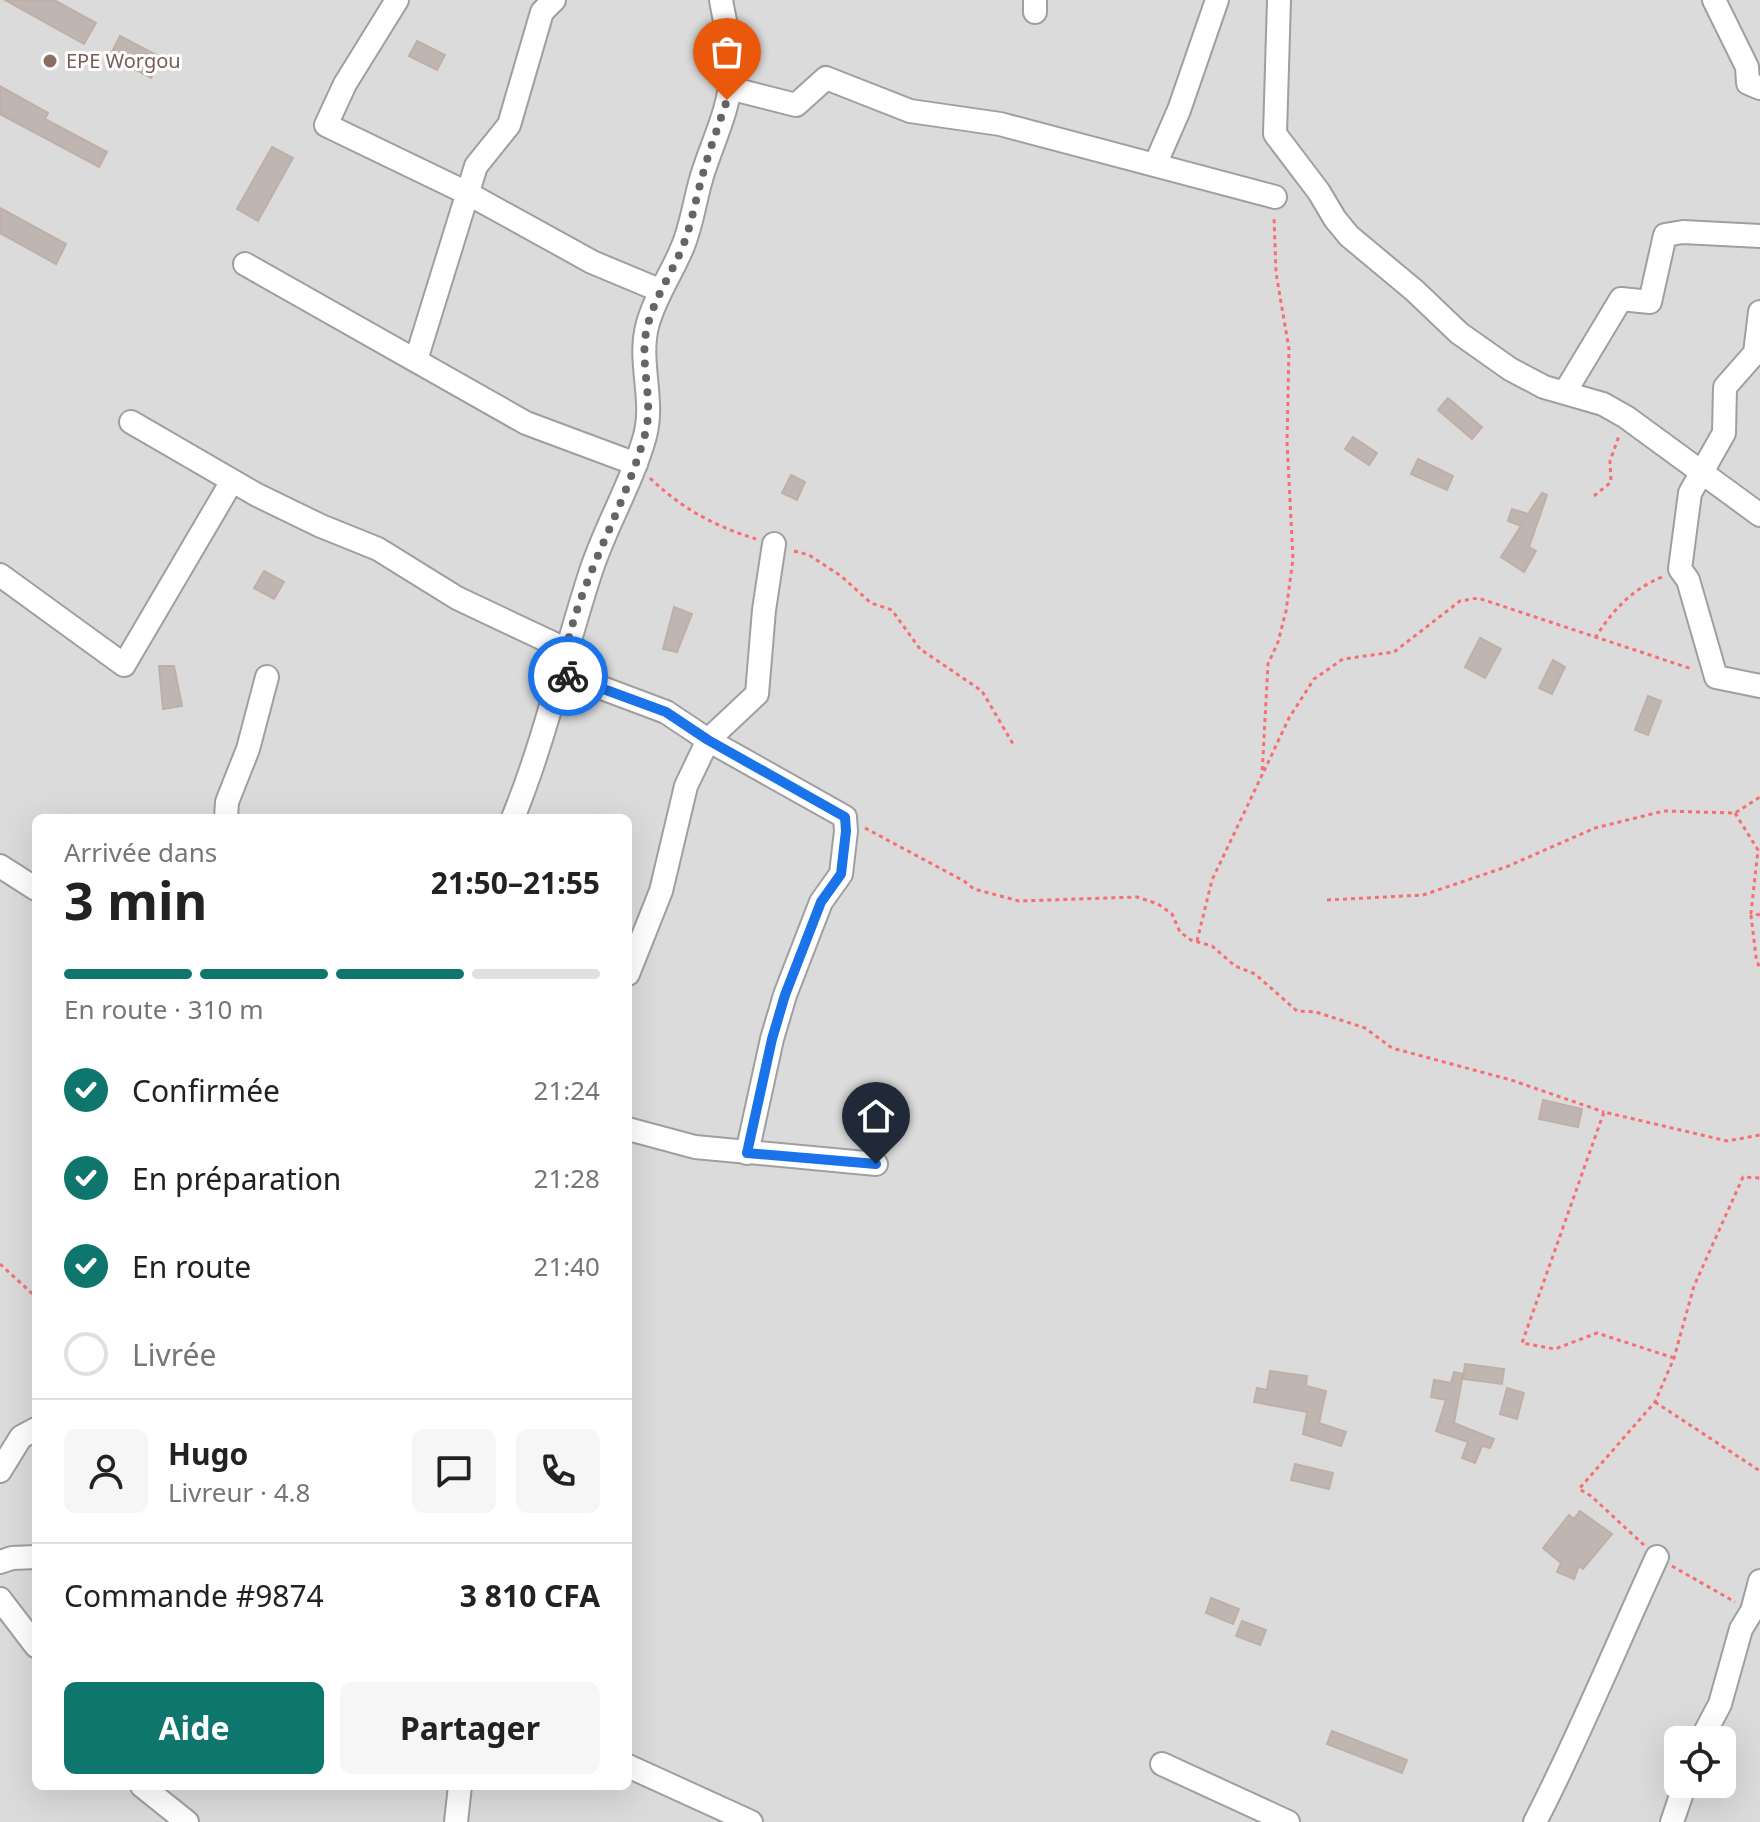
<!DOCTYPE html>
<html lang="fr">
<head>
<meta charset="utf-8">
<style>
  body { margin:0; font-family:"Noto Sans",sans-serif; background:#f6f6f6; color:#222; height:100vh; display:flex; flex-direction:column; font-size:30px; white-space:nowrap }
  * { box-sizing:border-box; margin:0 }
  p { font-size:26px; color:#767676 }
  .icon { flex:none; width:44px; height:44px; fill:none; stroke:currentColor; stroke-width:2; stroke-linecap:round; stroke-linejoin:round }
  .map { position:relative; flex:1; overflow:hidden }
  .side { position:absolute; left:32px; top:814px; width:600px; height:976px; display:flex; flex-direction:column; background:#fff; border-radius:12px; box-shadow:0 8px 32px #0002 }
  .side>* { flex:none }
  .controls { position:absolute; left:1664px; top:1726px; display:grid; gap:16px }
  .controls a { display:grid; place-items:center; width:72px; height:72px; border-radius:12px; background:#fff; box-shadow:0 8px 32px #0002; font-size:40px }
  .pin { position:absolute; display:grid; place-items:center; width:68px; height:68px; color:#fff; margin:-82px -34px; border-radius:50% 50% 50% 0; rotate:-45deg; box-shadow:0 0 8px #0007 }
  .pin .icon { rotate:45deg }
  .courier { position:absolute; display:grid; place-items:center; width:80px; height:80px; margin:-40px; border:6px solid #1a73e8; border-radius:50%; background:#fff; color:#222; box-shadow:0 2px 10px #0007 }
  .head em { font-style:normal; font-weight:700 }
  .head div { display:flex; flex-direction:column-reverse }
  .head { display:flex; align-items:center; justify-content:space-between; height:136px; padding:0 32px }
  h1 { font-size:52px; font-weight:700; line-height:60px }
  .bar { display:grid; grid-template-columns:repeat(4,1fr); gap:12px 8px; align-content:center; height:96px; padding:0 32px }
  .bar i { height:10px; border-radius:6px; background:#e0e0e0 }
  .bar .current { background:#0f766e }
  .bar p { grid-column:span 4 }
  .line { display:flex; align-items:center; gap:20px; padding:0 32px; border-top:2px solid #e0e0e0 }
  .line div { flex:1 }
  .round { display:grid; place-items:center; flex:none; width:84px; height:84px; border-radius:12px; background:#f6f6f6 }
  ol { padding:0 32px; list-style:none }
  li { display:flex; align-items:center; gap:24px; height:88px }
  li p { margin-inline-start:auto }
  li .icon { padding:8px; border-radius:50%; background:#0f766e; color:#fff; stroke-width:4 }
  li:last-child { color:#767676 }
  li i { width:44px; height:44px; border:4px solid #e0e0e0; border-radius:50% }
  .cta { display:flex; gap:16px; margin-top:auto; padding:16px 32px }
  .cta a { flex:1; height:92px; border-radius:12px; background:#0f766e; color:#fff; font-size:32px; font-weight:700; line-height:92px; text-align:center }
  .cta a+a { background:#f6f6f6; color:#222 }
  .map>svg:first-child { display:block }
</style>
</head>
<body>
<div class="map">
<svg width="1760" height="1822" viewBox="0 0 1760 1822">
  <rect width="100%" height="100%" fill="#efeae4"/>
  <!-- residential -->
  <path fill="#dcdbdb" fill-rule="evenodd" d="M0 0H1760V1822H0ZM36 818H628V1786H36ZM1678 1740H1722V1784H1678Z"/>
  <!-- building -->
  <g fill="#bfb5b1" stroke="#c0afa7" stroke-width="2">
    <polygon points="5,0 54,0 96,23 84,44"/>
    <polygon points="120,36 162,58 151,78 110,56"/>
    <polygon points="417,41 445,55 437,70 409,56"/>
    <polygon points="0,86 48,113 45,119 107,152 99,167 0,114"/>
    <polygon points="272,147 293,158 258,221 237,209"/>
    <polygon points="0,208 66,244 56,264 0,233"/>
    <polygon points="1448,398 1482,427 1472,439 1438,410"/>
    <polygon points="1353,437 1377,453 1369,465 1345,449"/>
    <polygon points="1418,459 1453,476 1447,490 1411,474"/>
    <polygon points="791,475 805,482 797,500 782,493"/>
    <polygon points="1542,493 1547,495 1529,547 1536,551 1524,572 1501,557 1521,526 1508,521 1512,509 1528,514"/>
    <polygon points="264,571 284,582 274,599 254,588"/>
    <polygon points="674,607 692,614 677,652 663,649"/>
    <polygon points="1480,638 1501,649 1485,678 1465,667"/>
    <polygon points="1553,660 1565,667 1552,694 1539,688"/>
    <polygon points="159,666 174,666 182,706 163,709"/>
    <polygon points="1648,696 1661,701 1648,735 1635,730"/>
    <polygon points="1543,1100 1582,1109 1578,1127 1539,1119"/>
    <polygon points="1465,1364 1504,1369 1502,1384 1463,1379"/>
    <polygon points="1270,1371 1307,1376 1306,1386 1326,1391 1319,1423 1346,1432 1341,1446 1303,1434 1307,1412 1254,1402 1257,1388 1267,1390"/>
    <polygon points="1454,1372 1463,1374 1454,1423 1494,1439 1490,1448 1482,1446 1475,1463 1462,1458 1468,1442 1436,1431 1446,1400 1431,1397 1434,1380 1451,1383"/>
    <polygon points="1507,1388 1524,1393 1517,1419 1500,1414"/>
    <polygon points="1295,1464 1333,1473 1329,1489 1291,1480"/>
    <polygon points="1580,1511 1612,1534 1583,1569 1579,1566 1574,1579 1557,1572 1561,1563 1543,1548 1569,1515 1574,1519"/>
    <polygon points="1211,1598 1239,1609 1233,1624 1206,1613"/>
    <polygon points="1242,1621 1266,1630 1260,1645 1236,1636"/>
    <polygon points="1332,1731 1407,1760 1402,1773 1327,1744"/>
  </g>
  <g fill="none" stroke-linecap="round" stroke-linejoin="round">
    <defs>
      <g id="minor">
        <polyline points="397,0 345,84 326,125 467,193 592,262 659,290"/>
        <polyline points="1279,0 1275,134 1319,192 1335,219 1349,236 1415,291 1459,333 1510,369 1544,387 1603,404 1626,417 1760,515"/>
        <polyline points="1714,0 1747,67 1748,83 1760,88"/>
        <polyline points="1035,12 1035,0"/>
        <polyline points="729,88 796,105 826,78 910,111 1000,124 1275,197"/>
        <polyline points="1155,165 1179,110 1217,0"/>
        <polyline points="245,264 526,423 636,464"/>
        <polyline points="1760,312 1755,353 1725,387 1724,433 1690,493 1680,569 1688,580 1716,677 1760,686"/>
        <polyline points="416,360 476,166 509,125 542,12 554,0"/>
        <polyline points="1565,392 1621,299 1650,302 1665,235 1683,232 1760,236"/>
        <polyline points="131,422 257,495 321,526 378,549 457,598 565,649"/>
        <polyline points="0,575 124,665 232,481"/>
        <polyline points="562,673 666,712 708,740 845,817 846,831 841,874 821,902 785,995 772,1039 747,1153"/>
        <polyline points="226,818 227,802 248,749 267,677"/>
        <path d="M513 818C546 737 564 653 591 571 606 525 632 483 645 436 655 398 637 361 648 323 656 295 672 273 683 246 692 224 695 199 702 176 712 143 731 107 731 72 732 49 725 23 721 0"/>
        <polyline points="0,866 36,889"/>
        <polyline points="628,974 661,891 686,786 708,740 757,694 764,610 774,544"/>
        <polyline points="628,1129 695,1147 876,1164"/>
        <polyline points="0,1471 21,1437 36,1429"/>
        <polyline points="0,1562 12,1558 36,1557"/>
        <polyline points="0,1599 36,1646"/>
        <polyline points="1701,1740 1720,1704 1741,1629 1752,1611 1760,1581"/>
        <polyline points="1162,1764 1288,1822"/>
        <polyline points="628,1766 751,1822"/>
        <polyline points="142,1786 187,1822"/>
        <polyline points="456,1822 460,1786"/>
        <path d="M1535 1822C1580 1735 1616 1646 1657 1557"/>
        <polyline points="1672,1822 1685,1784"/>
      </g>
    </defs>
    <!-- minor casing -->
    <use href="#minor" stroke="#9f9f9f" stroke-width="26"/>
    <!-- path -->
    <g stroke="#f56f73" stroke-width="3" stroke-dasharray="4 4" stroke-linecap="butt">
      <path d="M650 478C681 508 714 526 756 539"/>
      <polyline points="1594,496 1611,482 1610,461 1619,436"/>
      <polyline points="794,551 809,555 841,576 871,603 892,610 920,649 982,691 1013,744"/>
      <path d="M1595 638C1613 610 1631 590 1662 577"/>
      <polyline points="1264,771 1289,718 1314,679 1343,659 1394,652 1460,601 1478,598 1692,669"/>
      <polyline points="1735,813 1758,850 1751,913 1760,915"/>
      <polyline points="865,828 964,881 974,889 1019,901 1137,897 1158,904 1172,914 1180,932 1191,940 1212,946 1235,966 1255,974 1297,1011 1316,1012 1365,1028 1392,1048 1511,1080 1604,1112"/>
      <polyline points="1327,900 1423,895 1506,867 1595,828 1664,811 1735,813 1760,797"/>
      <polyline points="1751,915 1756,957 1760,970"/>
      <polyline points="1197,941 1212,880 1262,775 1268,664 1278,642 1286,611 1293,559 1287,442 1289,349 1276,273 1274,216"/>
      <polyline points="0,1264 36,1297"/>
      <polyline points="1674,1358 1597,1333 1555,1349 1522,1343 1604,1112 1727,1141 1760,1135"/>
      <polyline points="1655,1402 1760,1471"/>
      <polyline points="1644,1545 1591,1496 1579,1489 1655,1402 1674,1358 1694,1286 1743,1177 1760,1178"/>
      <polyline points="1672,1566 1735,1602"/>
    </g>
    <!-- minor -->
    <use href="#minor" stroke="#fff" stroke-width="22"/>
  </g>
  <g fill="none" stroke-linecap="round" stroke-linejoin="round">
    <!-- done -->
    <path stroke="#676563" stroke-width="8" stroke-dasharray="0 14.4" d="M568 676 562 673C573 590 621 518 644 438 656 400 637 362 648 324 656 295 672 273 683 246 691 225 695 203 701 181 708 154 718 127 727 100"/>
    <!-- route -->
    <polyline stroke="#1a73e8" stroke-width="10" points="568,676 666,712 708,740 845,817 846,831 841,874 821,902 785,995 772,1039 747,1153 876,1164"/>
  </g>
  <!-- markers -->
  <circle fill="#8d6e63" stroke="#fff" stroke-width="3" cx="50" cy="61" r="8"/>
  <g text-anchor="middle" stroke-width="6" stroke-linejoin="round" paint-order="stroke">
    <!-- education labels -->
    <g font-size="20" fill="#785e54" stroke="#fff" text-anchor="start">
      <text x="66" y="68">EPE Worgou</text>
    </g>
  </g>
</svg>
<div class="controls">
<a><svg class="icon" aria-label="locate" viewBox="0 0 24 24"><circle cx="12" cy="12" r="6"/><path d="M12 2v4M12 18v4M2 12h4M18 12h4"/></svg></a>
</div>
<div class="pin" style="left:727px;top:100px;background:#ea580c"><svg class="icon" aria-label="bag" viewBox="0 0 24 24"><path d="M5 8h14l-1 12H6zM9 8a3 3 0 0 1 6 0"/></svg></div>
<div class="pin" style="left:876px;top:1164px;background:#1f2937"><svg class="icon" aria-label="home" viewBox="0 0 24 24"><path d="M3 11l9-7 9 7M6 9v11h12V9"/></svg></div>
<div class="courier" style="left:568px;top:676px"><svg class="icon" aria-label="bike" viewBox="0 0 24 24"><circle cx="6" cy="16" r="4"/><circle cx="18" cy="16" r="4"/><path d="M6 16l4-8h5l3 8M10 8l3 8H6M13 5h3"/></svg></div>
<section class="side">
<div class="head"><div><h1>3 min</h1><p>Arrivée dans</p></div><em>21:50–21:55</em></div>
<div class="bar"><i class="current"></i><i class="current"></i><i class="current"></i><i></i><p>En route · 310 m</p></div>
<ol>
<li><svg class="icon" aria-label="check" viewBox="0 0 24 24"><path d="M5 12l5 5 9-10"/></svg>Confirmée<p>21:24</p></li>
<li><svg class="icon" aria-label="check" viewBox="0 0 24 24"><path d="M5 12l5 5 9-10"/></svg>En préparation<p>21:28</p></li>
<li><svg class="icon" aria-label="check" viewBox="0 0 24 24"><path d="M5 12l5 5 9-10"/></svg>En route<p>21:40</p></li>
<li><i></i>Livrée</li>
</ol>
<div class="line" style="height:144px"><a class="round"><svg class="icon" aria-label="person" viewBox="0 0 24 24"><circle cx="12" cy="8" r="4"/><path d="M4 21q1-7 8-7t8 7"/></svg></a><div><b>Hugo</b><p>Livreur · 4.8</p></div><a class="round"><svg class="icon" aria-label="chat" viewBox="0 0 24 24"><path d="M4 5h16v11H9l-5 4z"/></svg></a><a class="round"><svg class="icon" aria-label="phone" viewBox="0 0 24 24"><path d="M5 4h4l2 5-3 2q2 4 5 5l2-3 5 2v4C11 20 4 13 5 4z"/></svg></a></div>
<div class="line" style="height:104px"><div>Commande #9874</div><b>3 810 CFA</b></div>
<div class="cta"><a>Aide</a><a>Partager</a></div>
</section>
</div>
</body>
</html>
